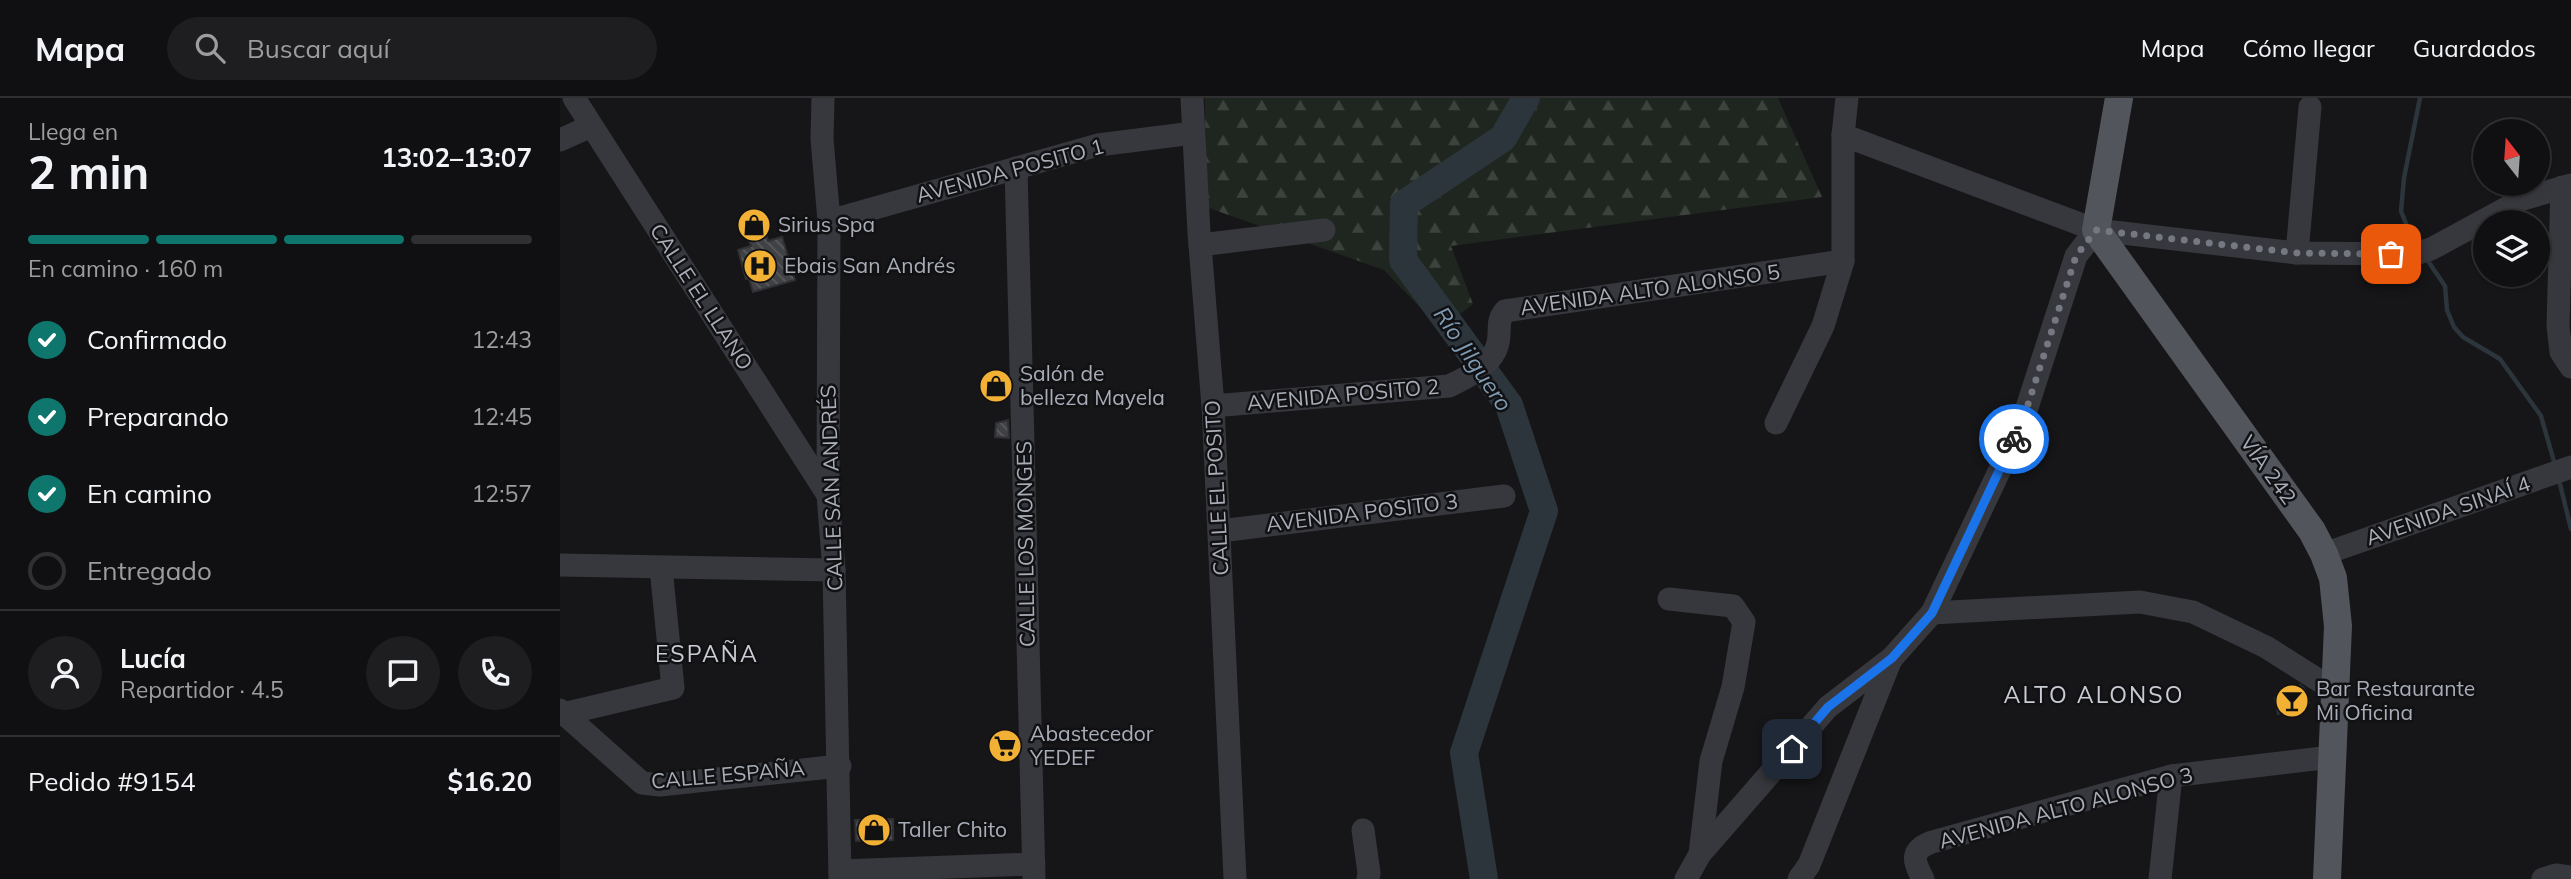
<!DOCTYPE html>
<html lang="es">
<head>
<meta charset="utf-8">
<style>
  body { margin:0; font-family:Mulish,sans-serif; background:#1e1e20; color:#f1f3f6; height:100vh; display:flex; flex-direction:column; font-size:26px; white-space:nowrap }
  * { box-sizing:border-box; margin:0 }
  p { font-size:23px; color:#9c9d9f }
  .icon { flex:none; width:38px; height:38px; fill:none; stroke:currentColor; stroke-width:2; stroke-linecap:round; stroke-linejoin:round }
  .map { position:relative; flex:1; overflow:hidden }
  .drawer { display:flex; flex-direction:column; background:#101012; width:560px }
  .drawer>* { flex:none }
  .needle { width:46px; rotate:343deg }
  .controls { position:absolute; left:1913px; top:21px; display:grid; gap:14px }
  .controls a { display:grid; place-items:center; width:77px; height:77px; border-radius:50%; background:#101012; box-shadow:0 2px 5px #0004,0 0 0 2px #303032; font-size:35px }
  .pin { position:absolute; display:grid; place-items:center; width:60px; height:60px; color:#fff; margin:-30px; border-radius:14px; box-shadow:0 4px 10px #0006 }
  .courier { position:absolute; display:grid; place-items:center; width:70px; height:70px; margin:-35px; border:5px solid #1a73e8; border-radius:50%; background:#fff; color:#222; box-shadow:0 2px 9px #0007 }
  .headline em { font-style:normal; font-weight:700 }
  .headline div { display:flex; flex-direction:column-reverse }
  .headline { display:flex; align-items:center; justify-content:space-between; height:119px; padding:0 28px }
  h1 { font-size:46px; font-weight:700; line-height:52px }
  .bar { display:grid; grid-template-columns:repeat(4,1fr); gap:10px 7px; align-content:center; height:84px; padding:0 28px }
  .bar i { height:9px; border-radius:5px; background:#303032 }
  .bar .active { background:#0f766e }
  .bar p { grid-column:span 4 }
  .line { display:flex; align-items:center; gap:18px; padding:0 28px; border-top:2px solid #303032 }
  .line div { flex:1 }
  .round { display:grid; place-items:center; flex:none; width:74px; height:74px; border-radius:37px; background:#1e1e20 }
  ol { padding:0 28px; list-style:none }
  li { display:flex; align-items:center; gap:21px; height:77px }
  li p { margin-inline-start:auto }
  li .icon { padding:7px; border-radius:50%; background:#0f766e; color:#fff; stroke-width:4 }
  li:last-child { color:#9c9d9f }
  li i { width:38px; height:38px; border:4px solid #303032; border-radius:50% }
  header { display:flex; align-items:center; gap:42px; box-sizing:border-box; height:98px; padding:0 35px; background:#101012; border-bottom:2px solid #303032 }
  header strong { font-size:33px }
  nav { display:flex; gap:38px; margin-inline-start:auto; font-size:24px }
  .search { width:490px; height:63px; background:#1e1e20; display:flex; align-items:center; gap:18px; box-sizing:border-box; padding:0 24px; border-radius:38px; color:#9c9d9f; font-size:26px }
  main { display:flex; flex:1; min-height:0 }
  .map>svg:first-child { display:block }
</style>
</head>
<body>
<header>
<strong>Mapa</strong>
<div class="search"><svg class="icon" aria-label="search" viewBox="0 0 24 24"><circle cx="10" cy="10" r="6"/><path d="M15 15l6 6"/></svg>Buscar aquí</div>
<nav><a>Mapa</a><a>Cómo llegar</a><a>Guardados</a></nav>
</header>
<main>
<section class="drawer">
<div class="headline"><div><h1>2 min</h1><p>Llega en</p></div><em>13:02–13:07</em></div>
<div class="bar"><i class="active"></i><i class="active"></i><i class="active"></i><i></i><p>En camino · 160 m</p></div>
<ol>
<li><svg class="icon" aria-label="check" viewBox="0 0 24 24"><path d="M5 12l5 5 9-10"/></svg>Confirmado<p>12:43</p></li>
<li><svg class="icon" aria-label="check" viewBox="0 0 24 24"><path d="M5 12l5 5 9-10"/></svg>Preparando<p>12:45</p></li>
<li><svg class="icon" aria-label="check" viewBox="0 0 24 24"><path d="M5 12l5 5 9-10"/></svg>En camino<p>12:57</p></li>
<li><i></i>Entregado</li>
</ol>
<div class="line" style="height:126px"><a class="round"><svg class="icon" aria-label="person" viewBox="0 0 24 24"><circle cx="12" cy="8" r="4"/><path d="M4 21q1-7 8-7t8 7"/></svg></a><div><b>Lucía</b><p>Repartidor · 4.5</p></div><a class="round"><svg class="icon" aria-label="chat" viewBox="0 0 24 24"><path d="M4 5h16v11H9l-5 4z"/></svg></a><a class="round"><svg class="icon" aria-label="phone" viewBox="0 0 24 24"><path d="M5 4h4l2 5-3 2q2 4 5 5l2-3 5 2v4C11 20 4 13 5 4z"/></svg></a></div>
<div class="line" style="height:91px"><div>Pedido #9154</div><b>$16.20</b></div>
</section>
<div class="map">
<svg width="2011" height="781" viewBox="0 0 2011 781">
  <defs>
    <pattern id="forest-firs" width="22" height="20" patternUnits="userSpaceOnUse" patternTransform="scale(1.75)"><rect width="22" height="20" fill="#1e261f"/><path d="M5 1l3.5 6h-7zM16 11l3.5 6h-7z" fill="#3c433d"/></pattern>
    <pattern id="building-back-hatch" width="6" height="6" patternUnits="userSpaceOnUse" patternTransform="scale(1.75)"><rect width="6" height="6" fill="#404145"/><path d="M-1 5l2 2M0 0l6 6M5-1l2 2" fill="none" stroke="#595a5e"/></pattern>
  </defs>
  <rect width="100%" height="100%" fill="#161618"/>
  <!-- forest -->
  <polygon fill="url(#forest-firs)" points="645,0 1218,0 1262,99 891,148 913,206 881,231 824,172 646,109"/>
  <g fill="none" stroke-linecap="round" stroke-linejoin="round">
    <!-- stream -->
    <g stroke="#2c353c" stroke-width="4.5">
      <polyline points="1857,147 1851,138 1841,113 1844,80 1860,0"/>
      <polyline points="1866,160 1885,188 1887,212 1894,229 1903,239 1940,261 1981,318 1995,367"/>
      <polyline points="1999,382 2011,431"/>
    </g>
    <!-- river -->
    <polyline stroke="#2c353c" stroke-width="28" points="924,781 904,655 984,413 949,307 843,162 844,106 943,40 966,0"/>
  </g>
  <!-- building -->
  <g fill="url(#building-back-hatch)" stroke="#303034" stroke-width="2">
    <polygon points="201,115 208,143 222,139 235,182 193,194 189,180 186,181 178,152 191,148 181,120"/>
    <polygon points="446,275 448,298 428,296 422,280"/>
    <polygon points="448,322 449,340 435,339 436,325"/>
    <polygon points="1740,587 1744,590 1749,605 1718,616 1715,600"/>
    <polygon points="333,721 333,742 296,743 295,722"/>
  </g>
  <g fill="none" stroke-linecap="round" stroke-linejoin="round">
    <!-- minor -->
    <g stroke="#37383d" stroke-width="23">
      <polyline points="14,0 268,397"/>
      <polyline points="263,0 262,41 269,123 268,397 274,472 280,781"/>
      <polyline points="632,0 639,135 653,308 675,781"/>
      <polyline points="1283,37 1536,132 1737,155 1855,156 1871,151 1963,101 2011,87"/>
      <polyline points="0,42 31,28"/>
      <polyline points="456,70 474,781"/>
      <polyline points="2002,89 1998,228 2001,254 2011,269"/>
      <polyline points="269,123 538,47 633,35"/>
      <polyline points="640,147 764,132"/>
      <polyline points="1737,155 1750,9"/>
      <path d="M653 308 889 288C908 279 933 267 938 245 941 232 936 224 945 213L1283 163"/>
      <polyline points="1216,325 1263,228 1283,163 1283,37 1287,0"/>
      <polyline points="660,433 944,398"/>
      <polyline points="1764,456 2011,369"/>
      <polyline points="0,467 274,472"/>
      <polyline points="1109,501 1173,508 1184,524 1173,589 1151,663 1140,756"/>
      <polyline points="1372,515 1580,504 1633,514 1706,549 1777,594"/>
      <polyline points="0,612 82,685 100,687 280,668"/>
      <polyline points="3,616 113,590 101,470"/>
      <polyline points="803,732 809,775 808,781"/>
      <polyline points="280,773 474,766"/>
      <polyline points="1126,781 1140,756 1268,609 1332,560 1372,515 1462,325 1516,158 1536,132"/>
      <polyline points="1239,781 1249,767 1331,561"/>
      <path d="M1363 781C1353 763 1350 752 1372 744L1611 678 1771 659"/>
      <polyline points="1600,781 1611,678"/>
      <polyline points="1983,781 1996,777 2011,779"/>
    </g>
    <!-- major -->
    <polyline stroke="#53555c" stroke-width="28" points="1559,0 1536,132 1752,433 1764,456 1773,480 1778,528 1767,781"/>
  </g>
  <g fill="none" stroke-linecap="round" stroke-linejoin="round">
    <!-- done -->
    <polyline stroke="#757880" stroke-width="7" stroke-dasharray="0 12.6" points="1454,341 1462,325 1516,158 1536,132 1737,155 1831,156"/>
    <!-- route -->
    <polyline stroke="#1a73e8" stroke-width="9" points="1232,651 1268,609 1332,560 1372,515 1454,341"/>
  </g>
  <!-- icons -->
  <defs>
    <symbol id="shop-disc" viewBox="-11 -11 22 22"><circle r="9.5" fill="#f2b134" stroke="#111113"/><path d="M-5-2.5h2.3a2.7 3.5 0 0 1 5.4 0H5L5.5 6h-11ZM-1.5-2.5h3a1.5 2.3 0 0 0-3 0Z" fill="#111"/></symbol>
    <symbol id="hospital-disc" viewBox="-11 -11 22 22"><circle r="9.5" fill="#f2b134" stroke="#111113"/><path d="M-5-5h3v3.5h4V-5h3V5h-3V1.5h-4V5h-3Z" fill="#111"/></symbol>
    <symbol id="bar-disc" viewBox="-11 -11 22 22"><circle r="9.5" fill="#f2b134" stroke="#111113"/><path d="M-6-5H6L.8 .8V4.5H3.5V6h-7V4.5H-.8V.8Z" fill="#111"/></symbol>
    <symbol id="supermarket-disc" viewBox="-11 -11 22 22"><circle r="9.5" fill="#f2b134" stroke="#111113"/><path d="M-6-5.5h2.5l.6 2H6L4.5 2H-2.5L-4.4-4H-6ZM-1.5 3.2a1.3 1.3 0 1 0 .1 0ZM3 3.2a1.3 1.3 0 1 0 .1 0Z" fill="#111"/></symbol>
  </defs>
  <g fill-rule="evenodd">
    <use href="#shop-disc" x="175" y="108" width="38" height="38"/>
    <use href="#hospital-disc" x="181" y="149" width="38" height="38"/>
    <use href="#shop-disc" x="417" y="269" width="38" height="38"/>
    <use href="#bar-disc" x="1713" y="584" width="38" height="38"/>
    <use href="#supermarket-disc" x="426" y="629" width="38" height="38"/>
    <use href="#shop-disc" x="295" y="713" width="38" height="38"/>
  </g>
  <g text-anchor="middle" stroke-width="5" stroke-linejoin="round" paint-order="stroke">
    <!-- street labels -->
    <g font-size="21" fill="#a8adb8" stroke="#111113">
      <text transform="translate(450 73) rotate(-15)" y="7">AVENIDA POSITO 1</text>
      <text transform="translate(1090 192) rotate(-8)" y="7">AVENIDA ALTO ALONSO 5</text>
      <text transform="translate(141 199) rotate(57)" y="7">CALLE EL LLANO</text>
      <text transform="translate(783 297) rotate(-5)" y="7">AVENIDA POSITO 2</text>
      <text transform="translate(1708 372) rotate(54)" y="7">VÍA 242</text>
      <text transform="translate(272 390) rotate(-92)" y="7">CALLE SAN ANDRÉS</text>
      <text transform="translate(657 390) rotate(-93)" y="7">CALLE EL POSITO</text>
      <text transform="translate(1888 413) rotate(-19)" y="7">AVENIDA SINAÍ 4</text>
      <text transform="translate(802 415) rotate(-7)" y="7">AVENIDA POSITO 3</text>
      <text transform="translate(466 446) rotate(-91)" y="7">CALLE LOS MONGES</text>
      <text transform="translate(168 677) rotate(-5)" y="7">CALLE ESPAÑA</text>
      <text transform="translate(1506 710) rotate(-15)" y="7">AVENIDA ALTO ALONSO 3</text>
    </g>
    <!-- poi labels -->
    <g font-size="21" fill="#a8adb8" stroke="#111113" text-anchor="start">
      <text x="218" y="134">Sirius Spa</text>
      <text x="224" y="175">Ebais San Andrés</text>
      <text x="460" y="283">Salón de<tspan x="460" dy="24">belleza Mayela</tspan></text>
      <text x="1756" y="598">Bar Restaurante<tspan x="1756" dy="24">Mi Oficina</tspan></text>
      <text x="470" y="643">Abastecedor<tspan x="470" dy="24">YEDEF</tspan></text>
      <text x="338" y="739">Taller Chito</text>
    </g>
    <!-- water labels -->
    <g font-size="23" font-style="italic" fill="#7f9bb3" stroke="#111113">
      <text transform="translate(913 261) rotate(56)" y="8">Río Jilguero</text>
    </g>
    <!-- neighbourhood labels -->
    <g font-size="23" letter-spacing="2" fill="#c9ccd4" stroke="#111113">
      <text x="147" y="564">ESPAÑA</text>
      <text x="1534" y="605">ALTO ALONSO</text>
    </g>
  </g>
</svg>
<div class="controls">
<a><svg class="needle" viewBox="-14 -14 28 28"><path d="M0-13l5 13h-10z" fill="#e53935"/><path d="M0 13l5-13h-10z" fill="#9c9d9f"/></svg></a>
<a><svg class="icon" aria-label="layers" viewBox="0 0 24 24"><path d="M12 4l9 5-9 5-9-5zM3 14l9 5 9-5"/></svg></a>
</div>
<div class="pin" style="left:1831px;top:156px;background:#ea580c"><svg class="icon" aria-label="bag" viewBox="0 0 24 24"><path d="M5 8h14l-1 12H6zM9 8a3 3 0 0 1 6 0"/></svg></div>
<div class="pin" style="left:1232px;top:651px;background:#1f2937"><svg class="icon" aria-label="home" viewBox="0 0 24 24"><path d="M3 11l9-7 9 7M6 9v11h12V9"/></svg></div>
<div class="courier" style="left:1454px;top:341px"><svg class="icon" aria-label="bike" viewBox="0 0 24 24"><circle cx="6" cy="16" r="4"/><circle cx="18" cy="16" r="4"/><path d="M6 16l4-8h5l3 8M10 8l3 8H6M13 5h3"/></svg></div>
</div>
</main>
</body>
</html>
